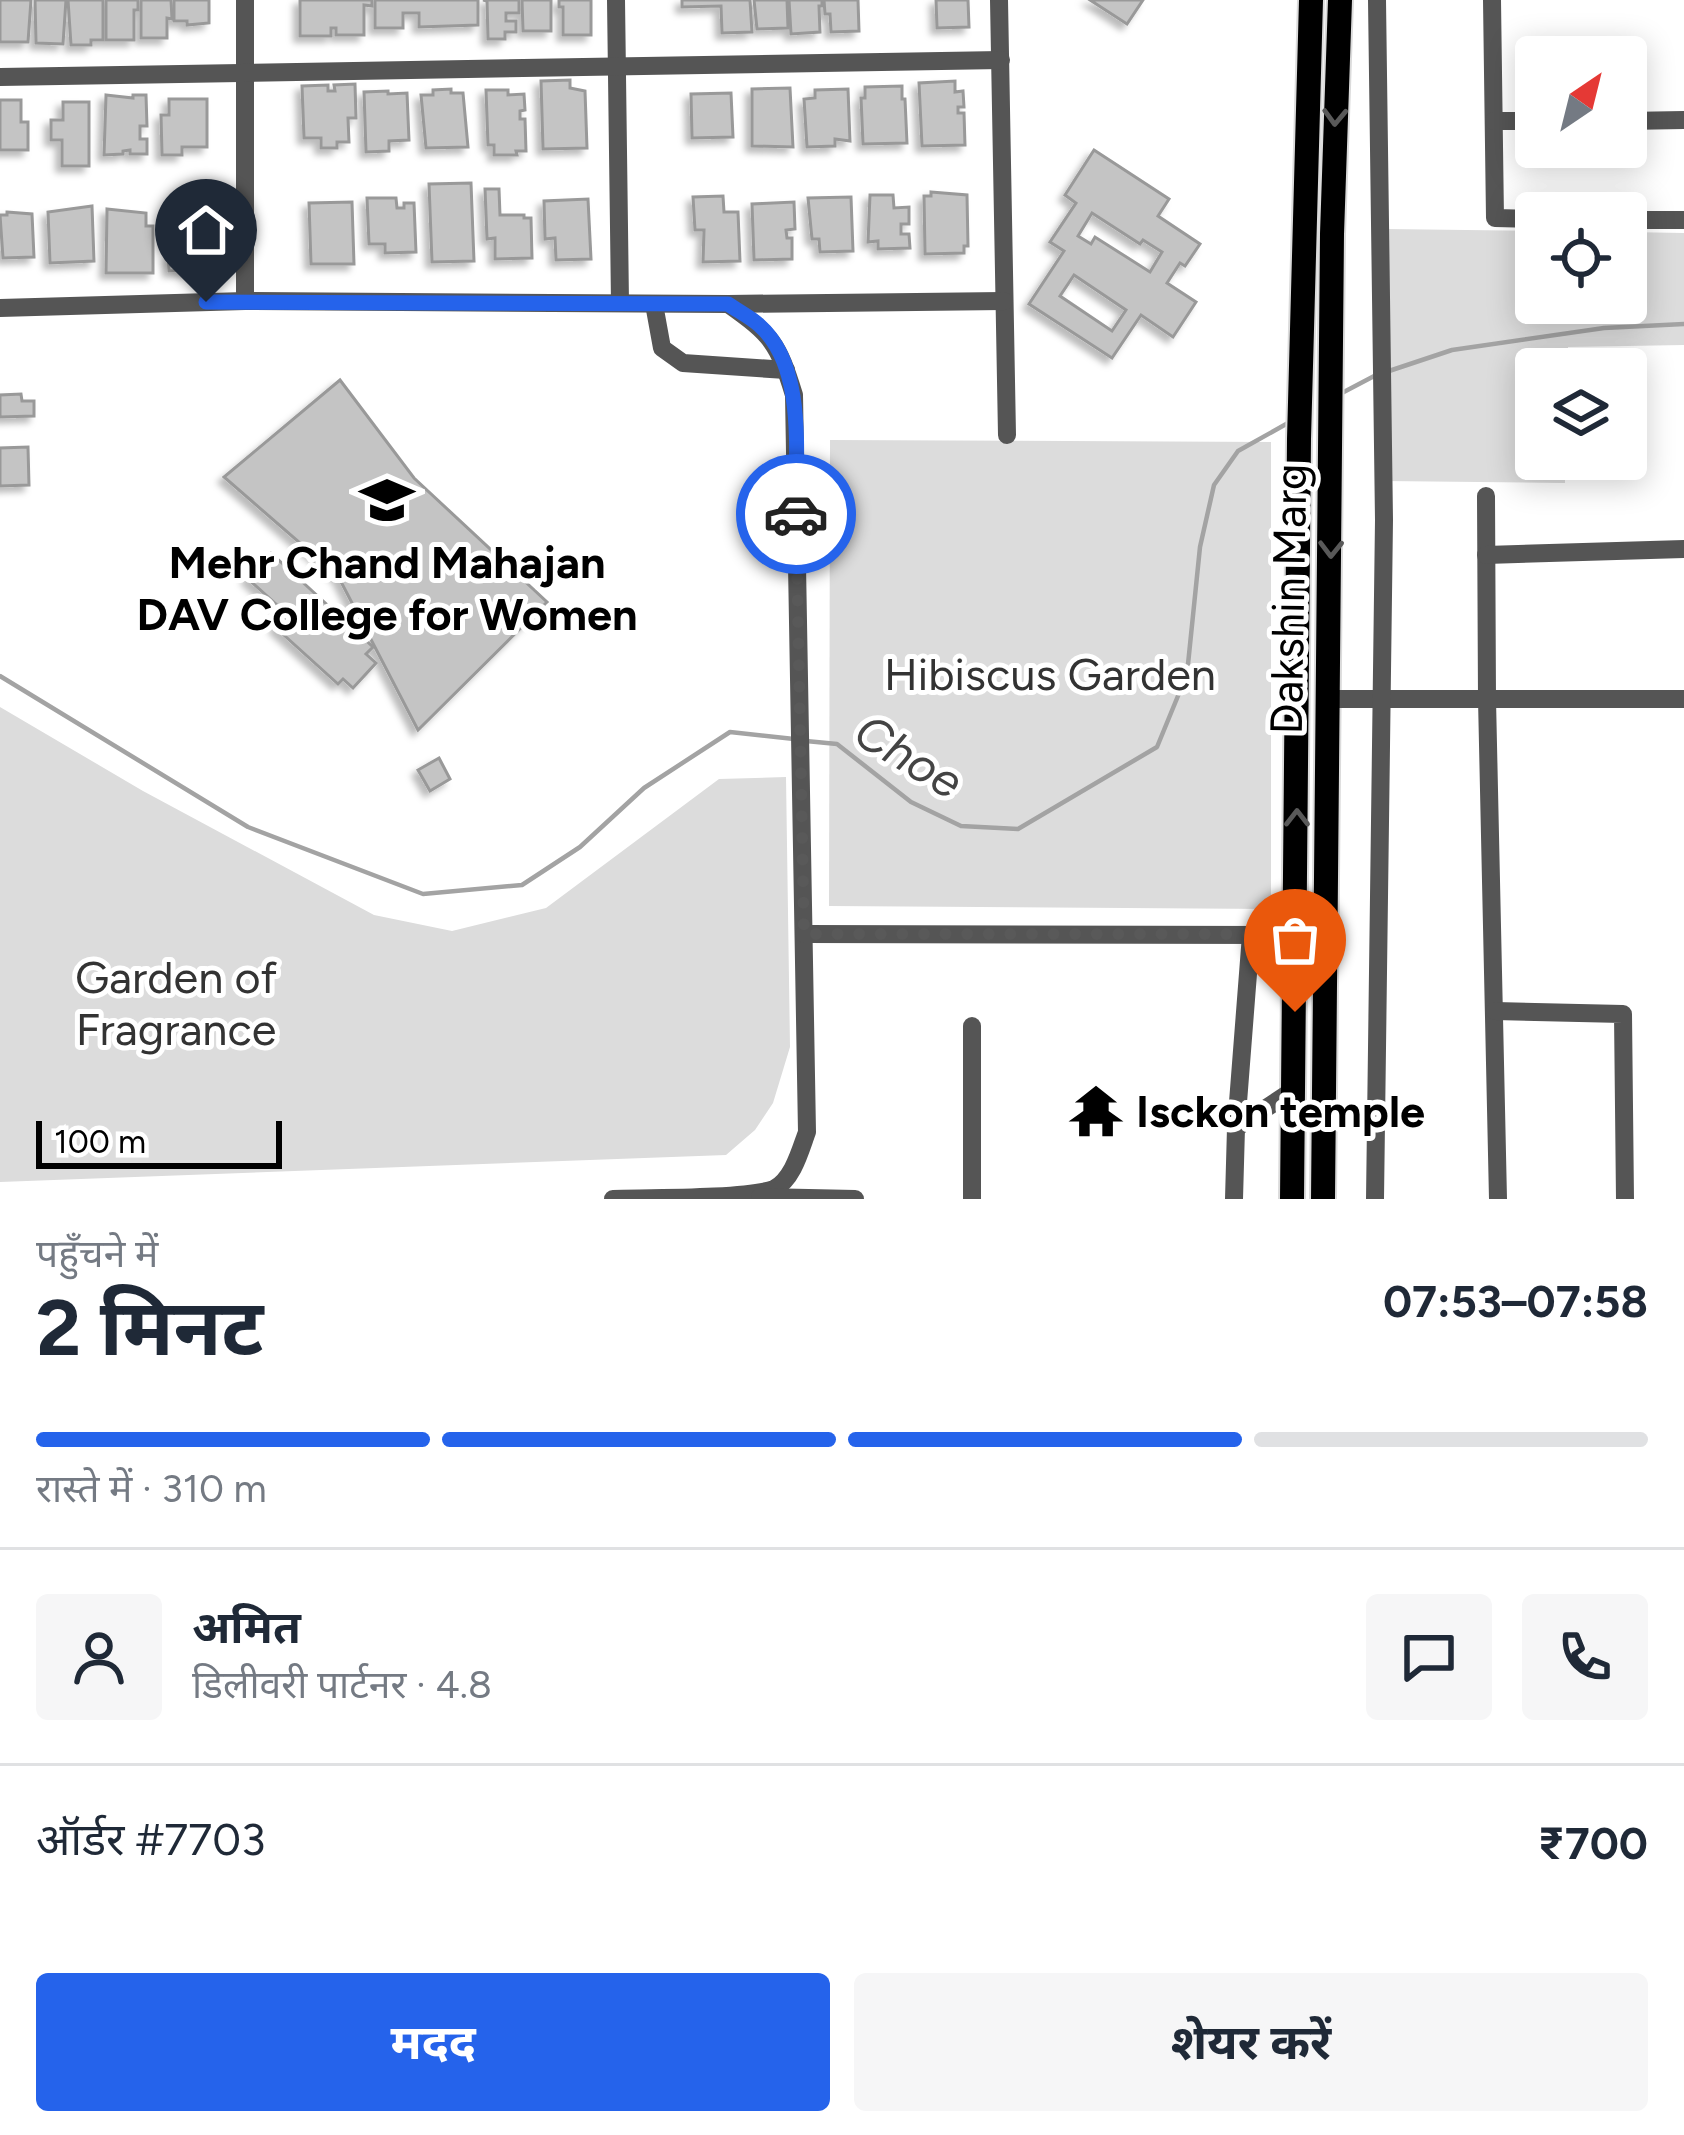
<!DOCTYPE html>
<html lang="hi">
<head>
<meta charset="utf-8">
<style>
  body { margin:0; font-family:Figtree,"Noto Sans Devanagari",sans-serif; background:#f6f6f7; color:#1f2937; height:100vh; display:flex; flex-direction:column; font-size:45px; white-space:nowrap }
  * { box-sizing:border-box; margin:0 }
  p { font-size:39px; color:#747a83 }
  .icon { flex:none; width:66px; height:66px; fill:none; stroke:currentColor; stroke-width:2; stroke-linecap:round; stroke-linejoin:round }
  .map { position:relative; height:1199px; overflow:hidden }
  .details { display:flex; flex-direction:column; background:#fff; flex:1 }
  .details>* { flex:none }
  .needle { width:78px; rotate:35deg }
  .fabs { position:absolute; left:1515px; top:36px; display:grid; gap:24px }
  .fabs a { display:grid; place-items:center; width:132px; height:132px; border-radius:12px; background:#fff; box-shadow:0 6px 30px #0003; font-size:60px }
  .scale { position:absolute; left:36px; bottom:30px; width:246px; box-sizing:border-box; padding-left:12px; border:6px solid #000; border-top:0; font-size:33px; line-height:42px; white-space:nowrap; color:#000; -webkit-text-stroke:9px #fff; paint-order:stroke }
  .pin { position:absolute; display:grid; place-items:center; width:102px; height:102px; color:#fff; margin:-123px -51px; border-radius:50% 50% 50% 0; rotate:-45deg; box-shadow:0 0 12px #0007 }
  .pin .icon { rotate:45deg }
  .courier { position:absolute; display:grid; place-items:center; width:120px; height:120px; margin:-60px; border:9px solid #2563eb; border-radius:50%; background:#fff; color:#222; box-shadow:0 3px 15px #0007 }
  .overview em { font-style:normal; font-weight:700 }
  .overview div { display:flex; flex-direction:column-reverse }
  .overview { display:flex; align-items:center; justify-content:space-between; height:204px; padding:0 36px }
  h1 { font-size:78px; font-weight:700; line-height:90px }
  .bar { display:grid; grid-template-columns:repeat(4,1fr); gap:18px 12px; align-content:center; height:144px; padding:0 36px }
  .bar i { height:15px; border-radius:9px; background:#e0e1e3 }
  .bar .active { background:#2563eb }
  .bar p { grid-column:span 4 }
  .line { display:flex; align-items:center; gap:30px; padding:0 36px; border-top:3px solid #e0e1e3 }
  .line div { flex:1 }
  .round { display:grid; place-items:center; flex:none; width:126px; height:126px; border-radius:12px; background:#f6f6f7 }
  .primary-button { display:flex; gap:24px; margin-top:auto; padding:24px 36px }
  .primary-button a { flex:1; height:138px; border-radius:12px; background:#2563eb; color:#fff; font-size:48px; font-weight:700; line-height:138px; text-align:center }
  .primary-button a+a { background:#f6f6f7; color:#1f2937 }
  .map>svg:first-child { display:block }
</style>
</head>
<body>
<div class="map">
<svg width="1684" height="1199" viewBox="0 0 1684 1199">
  <defs>
    <filter id="shadow"><feDropShadow dx="-5.5" dy="5.5" stdDeviation="3" flood-color="#0004"/></filter>
  </defs>
  <rect width="100%" height="100%" fill="#fff"/>
  <!-- green -->
  <g fill="#dcdcdc">
    <polygon points="1386,229 1536,231 1536,303 1626,303 1626,232 1684,233 1684,345 1568,347 1567,369 1536,369 1536,459 1565,459 1565,483 1384,481"/>
    <polygon points="830,440 1271,442 1271,909 829,906"/>
    <polygon points="0,707 143,791 374,915 452,931 546,908 719,779 786,777 790,1047 773,1103 755,1130 726,1155 0,1182"/>
  </g>
  <g fill="none" stroke-linecap="round" stroke-linejoin="round">
    <!-- stream -->
    <g stroke="#a3a3a3" stroke-width="4.5">
      <polyline points="1389,371 1452,350 1604,328 1684,324"/>
      <polyline points="1340,394 1378,374"/>
      <polyline points="0,676 248,827 423,894 522,885 580,847 644,788 730,732 794,739"/>
      <polyline points="806,741 837,744 911,802 961,826 1018,829 1157,747 1187,674 1200,547 1214,485 1238,451 1288,423"/>
    </g>
  </g>
  <!-- building -->
  <g fill="#c4c4c4" stroke="#999" stroke-width="3" fill-rule="evenodd" filter="url(#shadow)">
    <polygon points="0,0 31,0 28,42 0,42"/>
    <polygon points="35,0 66,0 63,44 36,43"/>
    <polygon points="68,0 103,0 103,40 91,40 91,45 71,45"/>
    <polygon points="106,0 138,0 138,10 134,10 134,40 106,40"/>
    <polygon points="141,0 171,0 172,19 167,18 167,38 141,38"/>
    <polygon points="174,0 209,0 209,23 187,25 187,21 174,21"/>
    <polygon points="300,0 372,0 372,6 364,5 364,35 336,35 336,28 331,28 331,36 300,36"/>
    <polygon points="375,0 478,0 478,25 419,27 419,13 403,13 403,28 375,28"/>
    <polygon points="483,0 519,0 519,13 506,13 506,21 516,21 516,32 505,32 505,39 488,39 487,1"/>
    <polygon points="522,0 551,0 551,31 523,31"/>
    <polygon points="559,0 591,0 591,35 563,35 563,7 559,7"/>
    <polygon points="682,0 750,0 752,32 722,33 721,6 682,7"/>
    <polygon points="754,0 787,0 788,28 757,29"/>
    <polygon points="789,0 822,0 822,6 819,6 820,32 791,34"/>
    <polygon points="824,0 858,0 859,31 831,32 830,14 825,14"/>
    <polygon points="936,0 968,0 969,27 937,28"/>
    <polygon points="1090,0 1143,0 1127,24"/>
    <polygon points="570,80 570,88 585,91 587,148 543,149 541,81"/>
    <polygon points="955,81 955,92 963,91 964,107 958,107 958,113 964,113 965,145 922,146 919,83"/>
    <polygon points="355,84 356,118 348,118 349,142 337,142 337,148 321,148 321,138 304,138 302,86 328,85 328,91 335,91 334,85"/>
    <polygon points="902,86 902,99 905,99 907,143 863,144 861,98 865,98 865,87"/>
    <polygon points="790,88 793,147 752,146 752,89"/>
    <polygon points="451,89 451,93 463,93 468,147 426,148 421,95 433,95 433,90"/>
    <polygon points="848,89 850,141 835,139 835,146 807,147 804,99 815,98 815,90"/>
    <polygon points="486,90 508,90 508,95 524,94 525,110 520,111 520,119 525,119 526,151 516,151 517,155 494,155 494,145 488,145"/>
    <polygon points="388,91 388,94 407,93 409,140 389,141 389,151 366,152 364,92"/>
    <polygon points="731,93 733,137 692,138 691,94"/>
    <polygon points="106,95 133,98 133,95 146,95 147,126 140,126 140,139 147,139 147,154 130,154 130,150 123,151 123,154 104,155"/>
    <polygon points="169,99 207,99 207,147 182,147 182,155 162,155 161,115 169,115"/>
    <polygon points="0,100 21,100 21,122 28,122 28,150 0,150"/>
    <polygon points="63,102 89,102 89,166 62,166 62,140 51,140 51,120 63,120"/>
    <path d="M1094 150 1169 199 1158 216 1200 244 1185 266 1180 263 1167 283 1196 302 1173 337 1141 315 1112 358 1029 304 1064 251 1050 242 1076 203 1065 195ZM1092 213 1140 244 1143 240 1162 252 1150 272 1095 237 1091 244 1078 236ZM1074 275 1126 310 1112 331 1060 296Z"/>
    <polygon points="471,183 474,261 432,262 429,184"/>
    <polygon points="485,189 499,189 500,215 524,215 524,218 531,218 532,258 495,259 495,238 487,239"/>
    <polygon points="931,192 967,195 968,246 964,246 964,253 925,254 924,196 931,196"/>
    <polygon points="870,195 893,195 894,208 909,207 909,224 901,224 901,234 909,234 910,248 878,249 878,241 868,242"/>
    <polygon points="723,196 724,212 738,212 740,261 703,262 704,230 695,230 693,197"/>
    <polygon points="851,197 853,251 820,252 819,239 812,239 808,198"/>
    <polygon points="367,198 396,198 397,208 404,208 404,203 414,203 416,252 385,253 385,244 369,244"/>
    <polygon points="588,199 591,259 556,260 555,238 545,239 544,201"/>
    <polygon points="352,202 354,264 311,264 309,203"/>
    <polygon points="794,202 795,229 786,230 787,238 792,238 792,259 754,260 752,204"/>
    <polygon points="92,206 94,261 50,263 48,212"/>
    <polygon points="107,209 146,213 146,226 153,226 153,273 106,273"/>
    <polygon points="190,211 209,211 212,269 169,271 168,256 175,256 174,243 167,243 166,214 190,214"/>
    <polygon points="7,212 32,214 34,257 3,258 0,215 7,215"/>
    <polygon points="340,380 414,478 547,602 418,730 338,576 224,477"/>
    <polygon points="21,394 22,401 34,401 34,416 0,417 0,395"/>
    <polygon points="28,447 29,485 0,486 0,448"/>
    <polygon points="271,553 373,647 366,654 376,663 353,688 343,679 338,684 275,627 287,614 247,578"/>
    <polygon points="439,758 450,779 430,791 418,770"/>
  </g>
  <g fill="none" stroke-linecap="round" stroke-linejoin="round">
    <defs>
      <g id="major">
        <polyline points="1292,1199 1299,439 1311,0"/>
        <polyline points="1323,1199 1332,234 1340,0"/>
      </g>
    </defs>
    <!-- major casing -->
    <use href="#major" stroke="#dbdbdb" stroke-width="28"/>
    <!-- minor -->
    <g stroke="#555" stroke-width="18">
      <polyline points="245,0 245,301"/>
      <polyline points="616,0 620,303"/>
      <polyline points="999,0 1007,435"/>
      <polyline points="1492,0 1495,218 1536,219"/>
      <polyline points="0,77 1001,60"/>
      <polyline points="1494,121 1536,121"/>
      <polyline points="1626,121 1684,120"/>
      <polyline points="1626,220 1684,220"/>
      <polyline points="654,304 662,348 683,363 786,370"/>
      <polyline points="728,304 1004,301"/>
      <path d="M0 308 245 301 728 304C772 335 778 343 794 395L807 1132C800 1151 793 1179 774 1189 746 1199 648 1198 613 1199"/>
      <polyline points="1486,496 1487,699 1498,1199"/>
      <polyline points="1486,555 1684,549"/>
      <polyline points="1329,699 1684,699"/>
      <polyline points="804,934 1296,935"/>
      <polyline points="1495,1011 1623,1014 1625,1199"/>
      <polyline points="972,1026 972,1199"/>
      <polyline points="1236,1128 1295,1089"/>
      <polyline points="760,1197 855,1199"/>
      <polyline points="1234,1199 1236,1128 1251,935"/>
      <polyline points="1375,1199 1384,520 1377,0"/>
    </g>
    <!-- major -->
    <use href="#major" stroke="#000" stroke-width="24"/>
  </g>
  <!-- one-way arrows -->
  <defs><path id="oneway-chevron" d="M-2-3.5L2.5 0L-2 3.5" fill="none" stroke-width="1.6" stroke-linecap="round" stroke-linejoin="round" transform="scale(3)"/></defs>
  <g stroke="#595959">
    <use href="#oneway-chevron" transform="translate(1335 117) rotate(92)"/>
    <use href="#oneway-chevron" transform="translate(1331 549) rotate(91)"/>
    <use href="#oneway-chevron" transform="translate(1297 818) rotate(-90)"/>
  </g>
  <g fill="none" stroke-linecap="round" stroke-linejoin="round">
    <!-- done -->
    <polyline stroke="#595959" stroke-width="12" stroke-dasharray="0 21.6" points="796,514 804,934 1296,934 1295,1012"/>
    <!-- route -->
    <path stroke="#2563eb" stroke-width="15" d="M206 302 728 304C738 311 750 317 759 325 807 367 795 457 796 514"/>
  </g>
  <!-- icons -->
  <defs>
    <symbol id="university-bare" viewBox="-9 -9 18 18"><path d="M0-5L7-2L0 1L-7-2ZM-4 1L0 2.5L4 1V4Q0 6-4 4Z" fill="#000" stroke="#fff" stroke-width="2.5" paint-order="stroke"/></symbol>
    <symbol id="temple-bare" viewBox="-9 -9 18 18"><path d="M0-6L5-2H3V0L6.5 2.5H4V6H1.5V3h-3V6H-4V2.5H-6.5L-3 0V-2H-5Z" fill="#000" stroke="#fff" stroke-width="2.5" paint-order="stroke"/></symbol>
  </defs>
  <g fill-rule="evenodd">
    <use href="#university-bare" x="349" y="462" width="76" height="76"/>
    <use href="#temple-bare" x="1058" y="1073" width="76" height="76"/>
  </g>
  <g text-anchor="middle" stroke-width="10" stroke-linejoin="round" paint-order="stroke">
    <!-- poi labels -->
    <g font-size="45" font-weight="bold" fill="#000" stroke="#fff">
      <text x="387" y="578">Mehr Chand Mahajan<tspan x="387" dy="52">DAV College for Women</tspan></text>
      <text x="1136" y="1127" text-anchor="start">Isckon temple</text>
    </g>
    <!-- street labels -->
    <g font-size="45" fill="#000" stroke="#fff">
      <text transform="translate(1288 599) rotate(-89)" y="16">Dakshin Marg</text>
    </g>
    <!-- park labels -->
    <g font-size="45" fill="#333" stroke="#fff">
      <text x="1050" y="690">Hibiscus Garden</text>
      <text x="176" y="993">Garden of<tspan x="176" dy="52">Fragrance</tspan></text>
    </g>
    <!-- water labels -->
    <g font-size="48" font-style="italic" fill="#444" stroke="#fff">
      <text transform="translate(909 756) rotate(31)" y="17">Choe</text>
    </g>
  </g>
</svg>
<div class="fabs">
<a><svg class="needle" viewBox="-14 -14 28 28"><path d="M0-13l5 13h-10z" fill="#e53935"/><path d="M0 13l5-13h-10z" fill="#747a83"/></svg></a>
<a><svg class="icon" aria-label="locate" viewBox="0 0 24 24"><circle cx="12" cy="12" r="6"/><path d="M12 2v4M12 18v4M2 12h4M18 12h4"/></svg></a>
<a><svg class="icon" aria-label="layers" viewBox="0 0 24 24"><path d="M12 4l9 5-9 5-9-5zM3 14l9 5 9-5"/></svg></a>
</div>
<div class="scale">100 m</div>
<div class="pin" style="left:1295px;top:1012px;background:#ea580c"><svg class="icon" aria-label="bag" viewBox="0 0 24 24"><path d="M5 8h14l-1 12H6zM9 8a3 3 0 0 1 6 0"/></svg></div>
<div class="pin" style="left:206px;top:302px;background:#1f2937"><svg class="icon" aria-label="home" viewBox="0 0 24 24"><path d="M3 11l9-7 9 7M6 9v11h12V9"/></svg></div>
<div class="courier" style="left:796px;top:514px"><svg class="icon" aria-label="car" viewBox="0 0 24 24"><path d="M5 17H2v-5l4-1 3-4h7l3 4 3 1v5h-3M9 17h6M6 11h13"/><circle cx="7" cy="17" r="2"/><circle cx="17" cy="17" r="2"/></svg></div>
</div>
<section class="details">
<div class="overview"><div><h1>2 मिनट</h1><p>पहुँचने में</p></div><em>07:53–07:58</em></div>
<div class="bar"><i class="active"></i><i class="active"></i><i class="active"></i><i></i><p>रास्ते में · 310 m</p></div>
<div class="line" style="height:216px"><a class="round"><svg class="icon" aria-label="person" viewBox="0 0 24 24"><circle cx="12" cy="8" r="4"/><path d="M4 21q1-7 8-7t8 7"/></svg></a><div><b>अमित</b><p>डिलीवरी पार्टनर · 4.8</p></div><a class="round"><svg class="icon" aria-label="chat" viewBox="0 0 24 24"><path d="M4 5h16v11H9l-5 4z"/></svg></a><a class="round"><svg class="icon" aria-label="phone" viewBox="0 0 24 24"><path d="M5 4h4l2 5-3 2q2 4 5 5l2-3 5 2v4C11 20 4 13 5 4z"/></svg></a></div>
<div class="line" style="height:156px"><div>ऑर्डर #7703</div><b>₹700</b></div>
<div class="primary-button"><a>मदद</a><a>शेयर करें</a></div>
</section>
</body>
</html>
